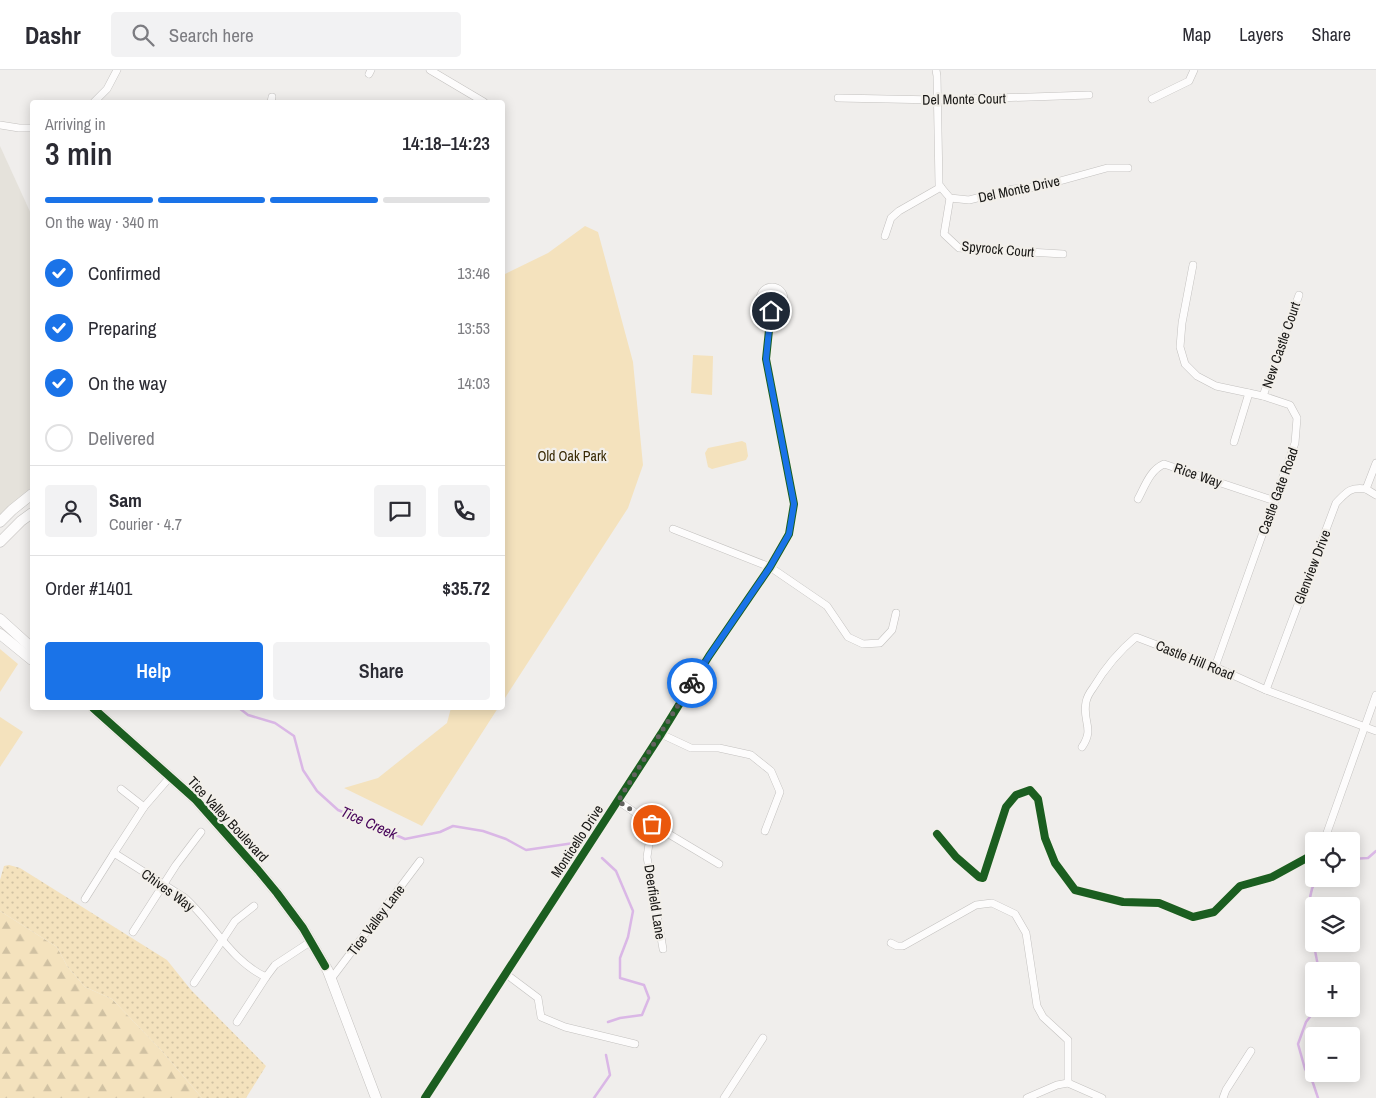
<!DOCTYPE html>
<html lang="en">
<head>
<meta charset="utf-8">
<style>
  body { margin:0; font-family:"Archivo Narrow",sans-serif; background:#f2f2f3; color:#2b2b33; height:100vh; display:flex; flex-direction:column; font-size:19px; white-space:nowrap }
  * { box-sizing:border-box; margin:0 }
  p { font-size:16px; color:#7c7c81 }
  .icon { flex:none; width:28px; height:28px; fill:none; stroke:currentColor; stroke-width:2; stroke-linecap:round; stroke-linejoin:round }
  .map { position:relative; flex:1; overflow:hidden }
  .panel { position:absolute; left:30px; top:30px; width:475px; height:610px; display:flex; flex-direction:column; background:#fff; border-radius:5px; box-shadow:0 2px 12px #0003 }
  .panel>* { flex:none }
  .buttons { position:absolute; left:1305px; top:762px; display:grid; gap:10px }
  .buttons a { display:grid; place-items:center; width:55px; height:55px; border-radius:5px; background:#fff; box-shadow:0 2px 12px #0003; font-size:25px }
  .pin { position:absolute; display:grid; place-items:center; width:42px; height:42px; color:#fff; margin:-21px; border:2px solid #fff; border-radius:50%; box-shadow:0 1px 5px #0007 }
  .courier { position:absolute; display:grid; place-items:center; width:50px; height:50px; margin:-25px; border:4px solid #1a73e8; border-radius:50%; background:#fff; color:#222; box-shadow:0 1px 6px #0007 }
  .head em { font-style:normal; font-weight:600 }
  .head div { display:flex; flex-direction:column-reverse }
  .head { display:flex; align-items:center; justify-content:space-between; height:85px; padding:0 15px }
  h1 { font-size:32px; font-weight:600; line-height:38px }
  .bar { display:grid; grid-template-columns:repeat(4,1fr); gap:8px 5px; align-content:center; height:60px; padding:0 15px }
  .bar i { height:6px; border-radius:4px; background:#e1e1e2 }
  .bar .selected { background:#1a73e8 }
  .bar p { grid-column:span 4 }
  .line { display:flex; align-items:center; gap:12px; padding:0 15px; border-top:1px solid #e1e1e2 }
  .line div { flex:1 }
  .round { display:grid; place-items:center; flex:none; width:52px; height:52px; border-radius:5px; background:#f2f2f3 }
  ol { padding:0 15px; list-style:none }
  li { display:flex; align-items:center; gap:15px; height:55px }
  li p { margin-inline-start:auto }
  li .icon { padding:5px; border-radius:50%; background:#1a73e8; color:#fff; stroke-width:4 }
  li:last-child { color:#7c7c81 }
  li i { width:28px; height:28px; border:2px solid #e1e1e2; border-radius:50% }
  .cta { display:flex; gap:10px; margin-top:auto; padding:10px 15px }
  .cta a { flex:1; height:58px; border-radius:5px; background:#1a73e8; color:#fff; font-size:20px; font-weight:600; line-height:58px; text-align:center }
  .cta a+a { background:#f2f2f3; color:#2b2b33 }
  header { display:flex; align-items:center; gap:30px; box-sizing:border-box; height:70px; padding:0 25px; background:#fff; border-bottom:1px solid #e1e1e2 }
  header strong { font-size:24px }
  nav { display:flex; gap:28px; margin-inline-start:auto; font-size:18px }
  .search { width:350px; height:45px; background:#f2f2f3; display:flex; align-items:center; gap:12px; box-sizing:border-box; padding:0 18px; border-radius:5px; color:#7c7c81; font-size:19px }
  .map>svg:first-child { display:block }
</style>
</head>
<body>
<header>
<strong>Dashr</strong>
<div class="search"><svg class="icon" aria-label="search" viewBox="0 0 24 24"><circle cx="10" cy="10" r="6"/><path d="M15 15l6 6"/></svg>Search here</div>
<nav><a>Map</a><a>Layers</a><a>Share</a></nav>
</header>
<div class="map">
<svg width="1376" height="1028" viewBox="0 0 1376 1028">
  <defs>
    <pattern id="forest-firs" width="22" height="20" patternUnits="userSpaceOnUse" patternTransform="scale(1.25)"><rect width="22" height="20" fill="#f4e2bd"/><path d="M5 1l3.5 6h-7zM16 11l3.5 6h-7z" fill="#d0c1a2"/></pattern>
    <pattern id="garden-dots" width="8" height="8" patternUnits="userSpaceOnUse" patternTransform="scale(1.25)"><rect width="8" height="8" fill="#f4e2bd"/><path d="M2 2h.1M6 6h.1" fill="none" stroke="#d0c1a2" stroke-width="1.8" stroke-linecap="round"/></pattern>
  </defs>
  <rect width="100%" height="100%" fill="#f0eeec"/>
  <!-- built -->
  <polygon fill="#e5e2db" points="0,76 32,146 32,423 0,446"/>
  <!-- green -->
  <g fill="#f4e2bd">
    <polygon points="585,156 598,162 633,292 643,395 628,438 503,631 503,205 548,183"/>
    <polygon points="693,285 713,286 712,325 691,323"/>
    <polygon points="742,371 746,373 748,386 746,390 712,399 708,397 705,383 708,378"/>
    <polygon points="0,579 18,594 0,622"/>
    <polygon points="451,638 498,638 422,756 344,718 378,708 447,653"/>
    <polygon points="0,647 23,662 0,697"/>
  </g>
  <!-- forest -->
  <polygon fill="url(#forest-firs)" points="0,841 57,877 67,896 85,917 112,929 161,980 202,1028 0,1028"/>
  <!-- garden -->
  <polygon fill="url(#garden-dots)" points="9,795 20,798 167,890 191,920 266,996 246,1028 202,1028 161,980 112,929 85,917 67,896 57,877 0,841 0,810 4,796"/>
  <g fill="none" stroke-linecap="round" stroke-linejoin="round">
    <!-- stream -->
    <g stroke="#dab7e6" stroke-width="2.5">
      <polyline points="239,638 248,645 275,653 294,666 303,700 317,721 338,740 405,769 440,762 453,756 483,761 506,769 526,780 574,773"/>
      <polyline points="602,788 616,801 633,841 628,867 620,888 620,908 644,915 649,928 642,945 620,948 608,952"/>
      <polyline points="1351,789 1368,788 1376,781"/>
      <path d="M1319 809C1317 812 1313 815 1312 819 1305 840 1315 879 1319 901"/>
      <polyline points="1316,939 1306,952 1298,974 1305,999 1313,1013 1318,1028"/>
      <polyline points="594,1028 610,1005 606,985"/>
    </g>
    <defs>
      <g id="street">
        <polyline points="430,0 484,32"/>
        <polyline points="936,0 937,6 939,115 950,128 969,130 1013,119 1038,117 1107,98 1128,98"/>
        <polyline points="369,4 371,0"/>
        <polyline points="838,28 937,30 1089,25"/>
        <polyline points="1152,29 1189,11 1194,0"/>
        <polyline points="94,32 107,19 117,0"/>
        <polyline points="271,32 272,27"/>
        <polyline points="0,55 19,58 32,58"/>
        <polyline points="950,128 944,164 959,178 1063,184"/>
        <polyline points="885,166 891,148 899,141 941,117"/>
        <polyline points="1193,195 1182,253 1180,277 1185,294 1197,306 1216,316 1263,326 1290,335 1297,348 1295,373 1215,597"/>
        <circle cx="772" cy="229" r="12"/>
        <polyline points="1263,326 1299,225"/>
        <polyline points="1234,372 1249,323"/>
        <polyline points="1366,419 1376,425"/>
        <path d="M1138 429C1145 416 1150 400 1164 394L1275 431"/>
        <polyline points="673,459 770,497 827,536 848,567 863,574 880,573 892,560 896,543"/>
        <path d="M1266 620 1336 433C1347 422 1349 417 1366 419L1376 393"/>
        <polyline points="661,664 691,678 719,678 751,685 771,701 780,722 765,761"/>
        <path d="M1082 677C1095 658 1082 652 1086 632 1087 627 1090 622 1093 618 1105 598 1118 582 1136 567L1215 597 1266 620 1376 661"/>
        <path d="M170 707 144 737 114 783 185 828C213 853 231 891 266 907L275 895 310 872"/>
        <polyline points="121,719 144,737"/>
        <polyline points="618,731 652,754 647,787 663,879"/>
        <polyline points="652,754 719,794"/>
        <polyline points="937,764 956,787 979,807 983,808 1006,737 1016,725 1030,720 1038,729 1045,768 1055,793 1075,820 1123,832 1159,833 1193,847 1214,842 1240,816 1272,807 1314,784"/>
        <polyline points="1324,771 1376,625"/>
        <polyline points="85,829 114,783"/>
        <polyline points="133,862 176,795 201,762"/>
        <polyline points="891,873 897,876 903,876 976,835 992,833 1015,844 1026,863 1037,936 1043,947 1068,970 1068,1013"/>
        <polyline points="506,904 538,928 541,947 565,957 635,974"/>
        <polyline points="331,909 420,791"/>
        <polyline points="194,913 235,851 254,836"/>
        <polyline points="237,952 266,907"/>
        <polyline points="425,1028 661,664 709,586 770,497 789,464 794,434 766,289 771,241"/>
        <polyline points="724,1028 763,968"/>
        <polyline points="1027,1028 1057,1015 1068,1013 1102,1028"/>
        <polyline points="1223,1028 1226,1020 1251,981"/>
      </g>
      <g id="secondary">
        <polyline points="0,452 12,440 32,424"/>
        <polyline points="0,472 21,451 32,443"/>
        <polyline points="0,549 32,578"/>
        <polyline points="0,564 32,590"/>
        <polyline points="93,638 196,730 258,800 277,823 303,858 328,901 376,1028"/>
      </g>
    </defs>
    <!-- street casing -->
    <use href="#street" stroke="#c3c1bf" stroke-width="8"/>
    <!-- secondary casing -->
    <use href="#secondary" stroke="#c3c1bf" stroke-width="11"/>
    <!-- street -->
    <use href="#street" stroke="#fdfcfc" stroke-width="7"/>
    <!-- secondary -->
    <use href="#secondary" stroke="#fdfcfc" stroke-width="10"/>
    <defs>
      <g id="cycleway">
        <polyline points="93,638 196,730 258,800 277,823 303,858 325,896"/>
        <polyline points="937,764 956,787 979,807 983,808 1006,737 1016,725 1030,720 1038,729 1045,768 1055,793 1075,820 1123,832 1159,833 1193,847 1214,842 1240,816 1272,807 1314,784"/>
        <polyline points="425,1028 661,664 709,586 770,497 789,464 794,434 766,289 771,241"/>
      </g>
    </defs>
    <!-- cycleway casing -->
    <use href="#cycleway" stroke="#f2efea" stroke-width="11"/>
    <!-- cycleway -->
    <use href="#cycleway" stroke="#1b5e20" stroke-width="8"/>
  </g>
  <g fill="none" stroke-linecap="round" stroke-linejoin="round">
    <!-- done -->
    <polyline stroke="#636260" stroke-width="5" stroke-dasharray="0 9" points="652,754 618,731 692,613"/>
    <!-- route -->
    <polyline stroke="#1a73e8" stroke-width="6" points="692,613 709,586 770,497 789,464 794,434 766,289 771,241"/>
  </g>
  <g text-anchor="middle" stroke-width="4.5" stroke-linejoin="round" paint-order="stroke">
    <!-- street labels -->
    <g font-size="14" fill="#171614" stroke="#f2efea">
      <text transform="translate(964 29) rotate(-1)" y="5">Del Monte Court</text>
      <text transform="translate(1019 119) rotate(-12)" y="5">Del Monte Drive</text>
      <text transform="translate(998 179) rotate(5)" y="5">Spyrock Court</text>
      <text transform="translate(1281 275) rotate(-71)" y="5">New Castle Court</text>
      <text transform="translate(1198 405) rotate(19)" y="5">Rice Way</text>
      <text transform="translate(1278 421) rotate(-70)" y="5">Castle Gate Road</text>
      <text transform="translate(1312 497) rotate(-69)" y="5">Glenview Drive</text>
      <text transform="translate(1195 590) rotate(22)" y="5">Castle Hill Road</text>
      <text transform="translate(228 749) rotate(47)" y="5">Tice Valley Boulevard</text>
      <text transform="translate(577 771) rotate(-57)" y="5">Monticello Drive</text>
      <text transform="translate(168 820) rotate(36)" y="5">Chives Way</text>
      <text transform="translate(655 832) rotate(81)" y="5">Deerfield Lane</text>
      <text transform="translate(376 850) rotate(-53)" y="5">Tice Valley Lane</text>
    </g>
    <!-- park labels -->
    <g font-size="14" fill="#372802" stroke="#f2efea">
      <text x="572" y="391">Old Oak Park</text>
    </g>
    <!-- water labels -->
    <g font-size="15" font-style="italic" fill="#48055b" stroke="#f2efea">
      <text transform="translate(369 753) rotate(24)" y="5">Tice Creek</text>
    </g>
  </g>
</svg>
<div class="buttons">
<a><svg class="icon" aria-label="locate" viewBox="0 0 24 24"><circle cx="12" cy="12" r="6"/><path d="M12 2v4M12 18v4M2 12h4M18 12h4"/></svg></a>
<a><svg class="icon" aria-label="layers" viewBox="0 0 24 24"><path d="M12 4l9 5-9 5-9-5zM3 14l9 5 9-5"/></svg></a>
<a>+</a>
<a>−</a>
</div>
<div class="pin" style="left:652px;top:754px;background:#ea580c"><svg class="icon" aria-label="bag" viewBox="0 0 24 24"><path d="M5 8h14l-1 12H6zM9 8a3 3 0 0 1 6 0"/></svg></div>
<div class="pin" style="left:771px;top:241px;background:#1f2937"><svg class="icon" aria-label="home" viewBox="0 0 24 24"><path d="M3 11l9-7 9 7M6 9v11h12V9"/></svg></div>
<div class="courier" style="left:692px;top:613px"><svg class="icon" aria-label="bike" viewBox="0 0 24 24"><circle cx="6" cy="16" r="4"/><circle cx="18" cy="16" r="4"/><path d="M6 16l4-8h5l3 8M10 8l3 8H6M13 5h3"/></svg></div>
<section class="panel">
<div class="head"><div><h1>3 min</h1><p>Arriving in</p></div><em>14:18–14:23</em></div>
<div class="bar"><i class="selected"></i><i class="selected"></i><i class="selected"></i><i></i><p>On the way · 340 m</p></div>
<ol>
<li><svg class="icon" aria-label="check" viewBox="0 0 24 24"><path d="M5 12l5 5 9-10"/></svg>Confirmed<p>13:46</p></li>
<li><svg class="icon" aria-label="check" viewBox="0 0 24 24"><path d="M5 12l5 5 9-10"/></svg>Preparing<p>13:53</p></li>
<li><svg class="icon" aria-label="check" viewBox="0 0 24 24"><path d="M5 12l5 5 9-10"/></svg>On the way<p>14:03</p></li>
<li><i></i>Delivered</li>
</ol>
<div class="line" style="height:90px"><a class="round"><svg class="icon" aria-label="person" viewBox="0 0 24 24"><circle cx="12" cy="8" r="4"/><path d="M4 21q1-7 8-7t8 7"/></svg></a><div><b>Sam</b><p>Courier · 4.7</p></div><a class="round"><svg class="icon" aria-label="chat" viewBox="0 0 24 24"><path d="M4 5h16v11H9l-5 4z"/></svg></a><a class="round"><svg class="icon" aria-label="phone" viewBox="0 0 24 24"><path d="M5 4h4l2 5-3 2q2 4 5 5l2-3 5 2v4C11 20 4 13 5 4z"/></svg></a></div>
<div class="line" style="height:65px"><div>Order #1401</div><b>$35.72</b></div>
<div class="cta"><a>Help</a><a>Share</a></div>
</section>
</div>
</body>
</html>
